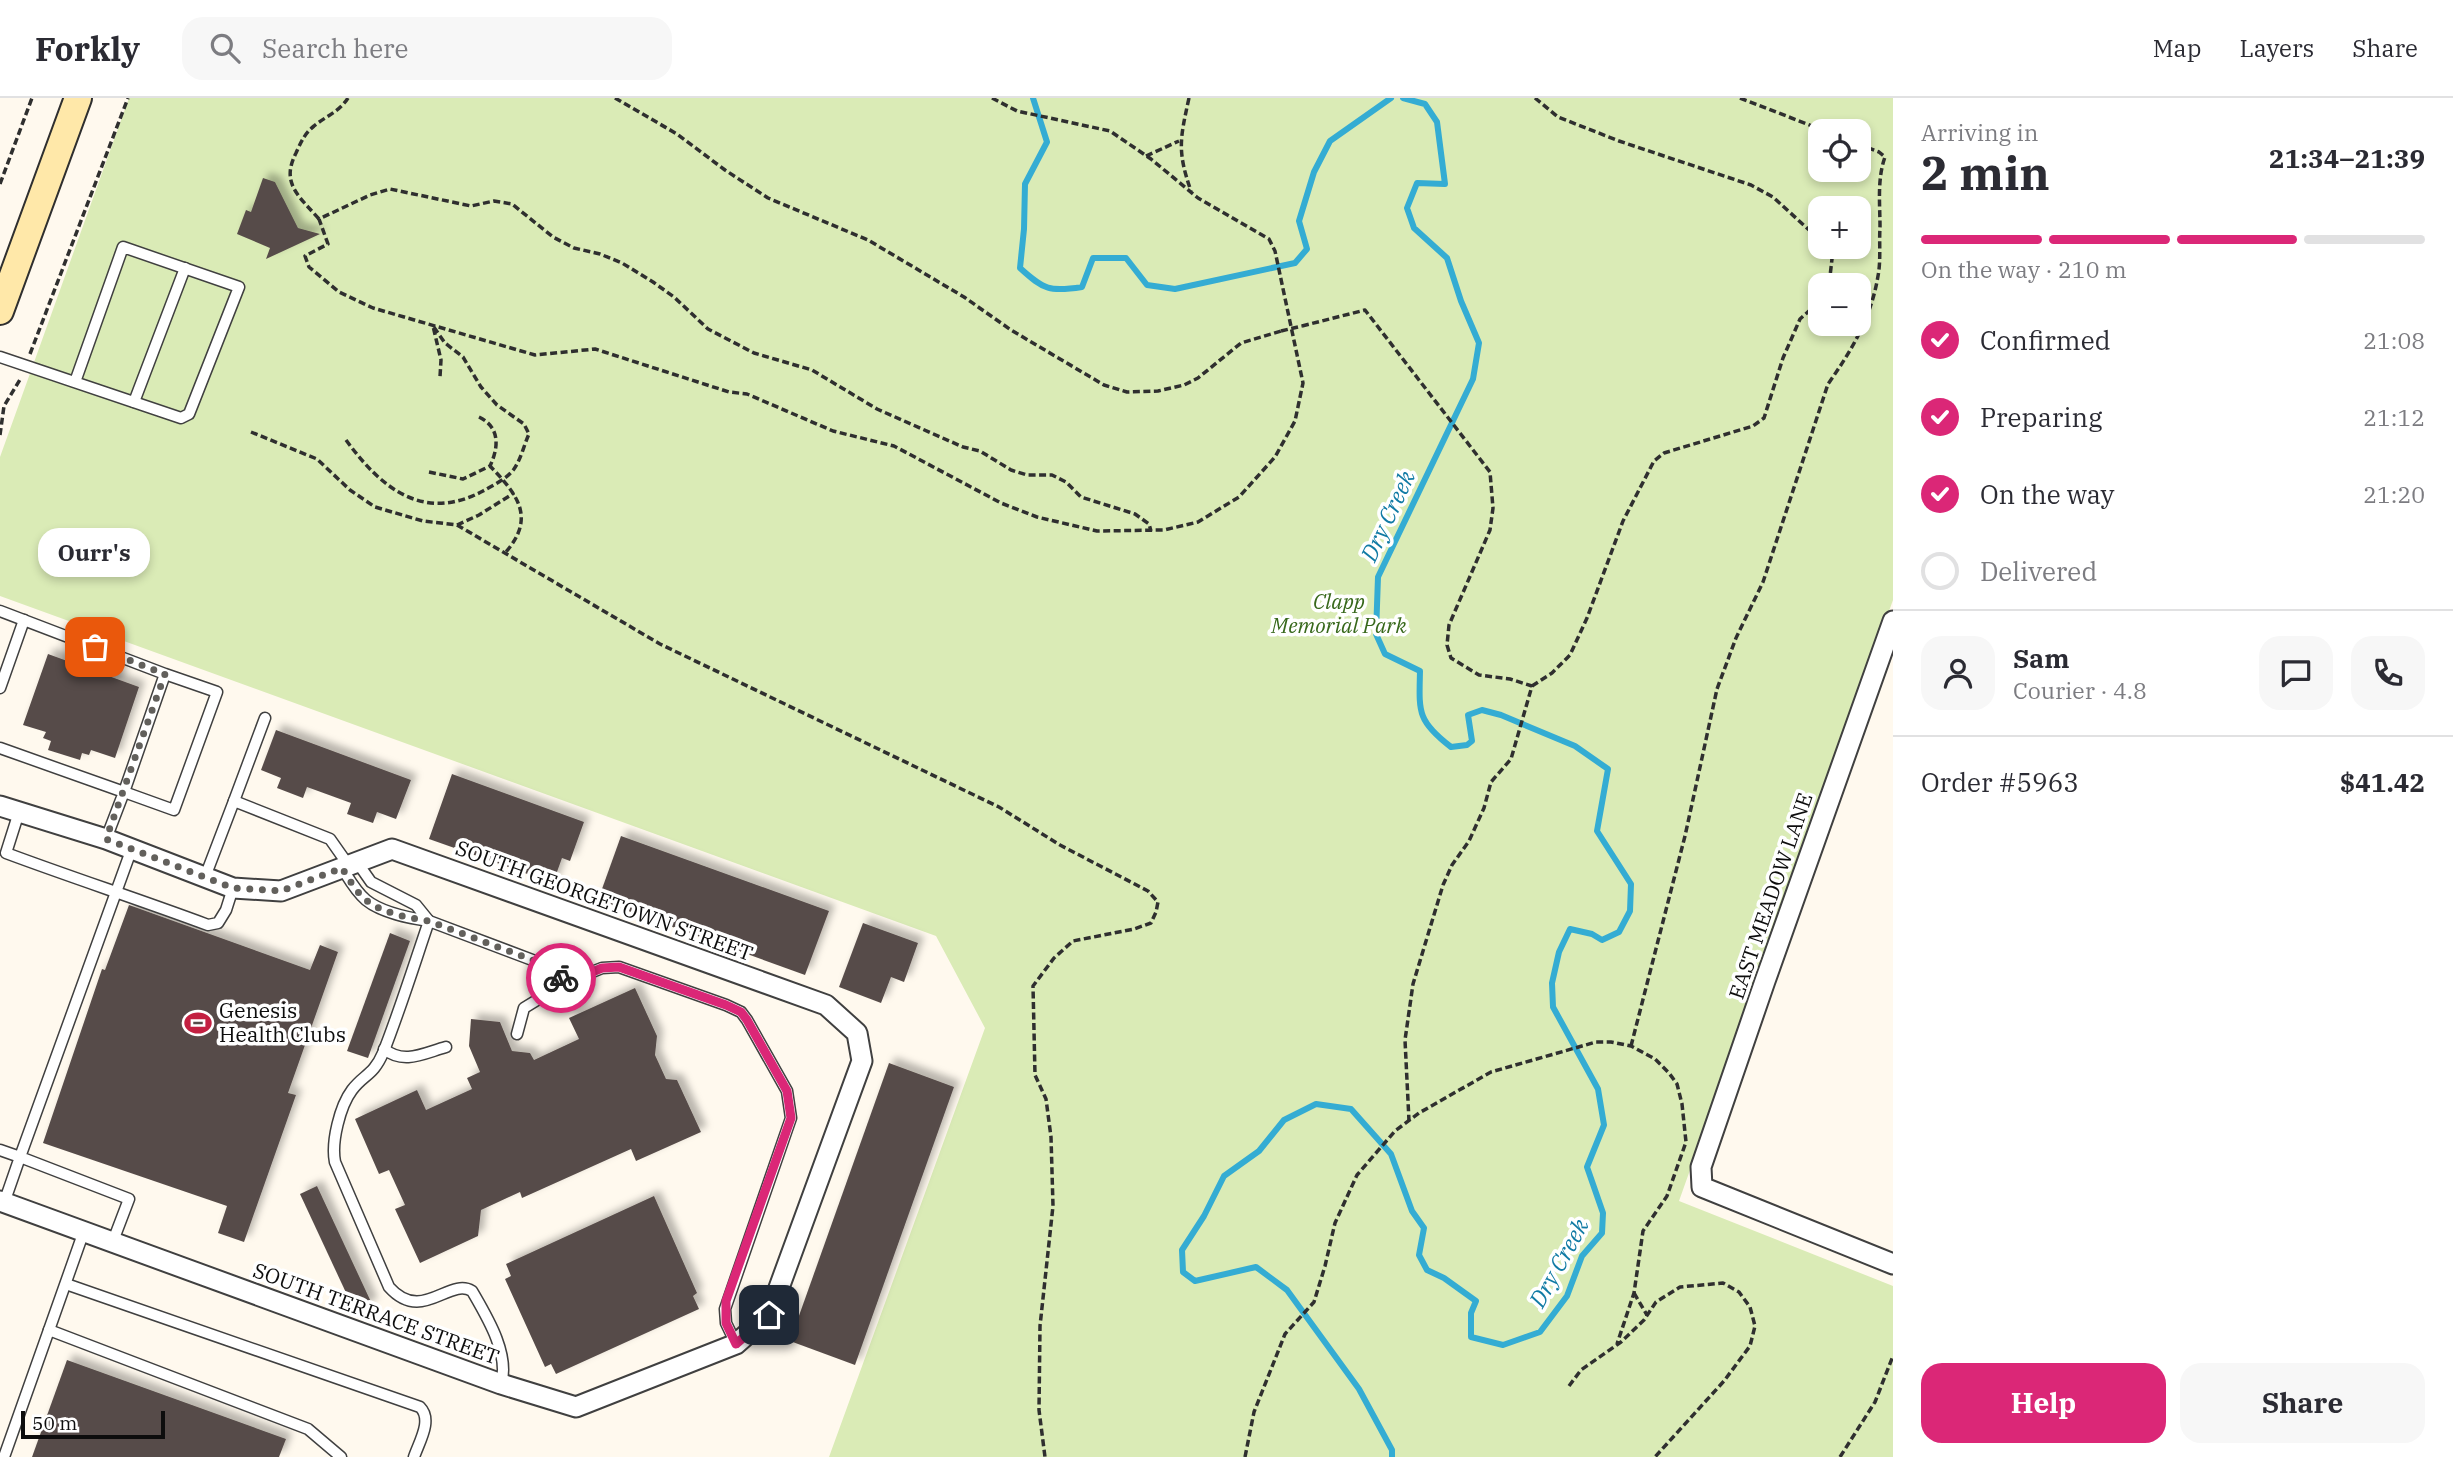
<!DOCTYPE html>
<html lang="en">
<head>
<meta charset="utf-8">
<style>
  body { margin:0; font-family:"IBM Plex Serif",serif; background:#f7f7f7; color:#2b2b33; height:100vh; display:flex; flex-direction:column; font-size:26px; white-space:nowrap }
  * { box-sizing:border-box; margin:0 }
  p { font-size:23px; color:#7c7c81 }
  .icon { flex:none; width:38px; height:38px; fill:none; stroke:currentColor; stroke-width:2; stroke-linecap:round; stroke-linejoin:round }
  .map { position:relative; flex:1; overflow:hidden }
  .side { display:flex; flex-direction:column; background:#fff; width:560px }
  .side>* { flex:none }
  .controls { position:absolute; left:1808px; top:21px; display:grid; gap:14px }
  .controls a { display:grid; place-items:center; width:63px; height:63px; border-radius:14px; background:#fff; box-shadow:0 4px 10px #0003; font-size:35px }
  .scale { position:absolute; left:21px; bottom:18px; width:144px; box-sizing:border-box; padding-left:7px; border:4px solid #0d0d0d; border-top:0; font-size:19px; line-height:24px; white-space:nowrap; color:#0d0d0d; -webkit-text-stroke:5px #fff; paint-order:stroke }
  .pin { position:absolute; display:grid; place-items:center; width:60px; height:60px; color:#fff; margin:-30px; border-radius:14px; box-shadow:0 4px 10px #0006 }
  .courier { position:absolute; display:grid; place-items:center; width:70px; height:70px; margin:-35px; border:5px solid #db2777; border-radius:50%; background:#fff; color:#222; box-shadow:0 2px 9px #0007 }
  .bubble { position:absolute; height:49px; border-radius:21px; background:#fff; box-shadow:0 4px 10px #0003; font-size:23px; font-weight:800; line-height:49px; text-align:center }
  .head em { font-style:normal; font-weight:800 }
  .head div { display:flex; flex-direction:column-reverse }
  .head { display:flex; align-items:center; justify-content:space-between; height:119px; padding:0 28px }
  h1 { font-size:46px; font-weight:800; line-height:52px }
  .bar { display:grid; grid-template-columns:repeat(4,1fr); gap:10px 7px; align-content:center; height:84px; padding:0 28px }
  .bar i { height:9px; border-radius:5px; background:#e1e1e2 }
  .bar .active { background:#db2777 }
  .bar p { grid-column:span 4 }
  .line { display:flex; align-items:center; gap:18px; padding:0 28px; border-top:2px solid #e1e1e2 }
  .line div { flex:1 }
  .round { display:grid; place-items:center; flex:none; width:74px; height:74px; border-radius:21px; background:#f7f7f7 }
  ol { padding:0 28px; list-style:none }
  li { display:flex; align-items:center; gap:21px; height:77px }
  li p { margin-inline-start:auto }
  li .icon { padding:7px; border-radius:50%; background:#db2777; color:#fff; stroke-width:4 }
  li:last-child { color:#7c7c81 }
  li i { width:38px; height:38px; border:4px solid #e1e1e2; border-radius:50% }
  .button { display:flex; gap:14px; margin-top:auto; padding:14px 28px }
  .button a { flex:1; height:80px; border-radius:21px; background:#db2777; color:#fff; font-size:28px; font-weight:800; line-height:80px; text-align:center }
  .button a+a { background:#f7f7f7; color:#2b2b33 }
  header { display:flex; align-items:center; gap:42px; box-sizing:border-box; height:98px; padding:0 35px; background:#fff; border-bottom:2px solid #e1e1e2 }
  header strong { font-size:33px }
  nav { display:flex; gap:38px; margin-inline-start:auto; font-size:24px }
  .search { width:490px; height:63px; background:#f7f7f7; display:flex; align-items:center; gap:18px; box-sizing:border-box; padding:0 24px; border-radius:21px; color:#7c7c81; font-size:26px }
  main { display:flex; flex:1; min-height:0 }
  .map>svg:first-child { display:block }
</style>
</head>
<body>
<header>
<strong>Forkly</strong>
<div class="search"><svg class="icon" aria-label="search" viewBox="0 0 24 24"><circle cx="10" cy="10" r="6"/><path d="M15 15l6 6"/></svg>Search here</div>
<nav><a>Map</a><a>Layers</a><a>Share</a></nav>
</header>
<main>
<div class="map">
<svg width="1893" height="1359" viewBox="0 0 1893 1359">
  <defs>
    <filter id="shadow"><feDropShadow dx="6" dy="-6" stdDeviation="3.5" flood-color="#0004"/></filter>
  </defs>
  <rect width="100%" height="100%" fill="#fff9ee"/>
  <!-- green -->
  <path fill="#daebb6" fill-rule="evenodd" d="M129 0H1893V502L1679 1103 1893 1188V1359H829L985 930 936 838 0 498V359ZM1820 33H1858V72H1820ZM1820 110H1858V149H1820ZM1820 187H1858V226H1820Z"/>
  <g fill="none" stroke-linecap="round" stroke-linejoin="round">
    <!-- stream -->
    <g stroke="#34acd3" stroke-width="6">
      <path d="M1033 0 1047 44 1025 86 1024 131 1020 170C1044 192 1050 194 1082 189L1093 160H1126L1147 187 1175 191 1295 165 1307 151 1299 123 1314 74 1330 43 1391 0"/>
      <path d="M1392 1359V1352L1359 1291 1287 1192 1256 1169 1195 1183 1183 1174 1182 1152 1204 1118 1224 1078 1259 1053 1284 1022 1316 1006 1351 1011 1391 1056 1412 1113 1424 1130 1419 1157 1427 1172 1444 1180 1476 1203 1471 1215V1239L1503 1247 1540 1234 1567 1198 1582 1158 1602 1135 1603 1115 1587 1069 1604 1027 1598 991 1553 909 1552 885 1559 854 1570 831 1592 836 1602 842 1619 834 1630 813 1631 786 1597 733 1608 671 1575 648 1501 617 1482 612 1468 617 1472 643 1467 647 1451 649C1417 623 1419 614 1420 573L1385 556 1376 536 1378 479 1473 281 1479 245 1461 203 1447 160 1414 130 1407 110 1417 85 1445 86 1437 24 1425 6 1403 0"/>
    </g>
  </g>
  <!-- building -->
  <g fill="#574c49" filter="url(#shadow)">
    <polygon points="263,80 275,84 298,130 320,136 266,161 270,150 237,136 246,112 251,114"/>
    <polygon points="48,556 139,589 115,660 91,652 89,657 82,655 80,662 48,652 51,643 43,640 46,634 23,627"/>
    <polygon points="276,632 411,682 396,721 377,714 373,725 347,716 351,705 307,689 303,700 277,690 281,680 261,672"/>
    <polygon points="452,676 584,724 570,763 562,760 553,785 429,741"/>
    <polygon points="621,738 829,813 805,877 598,802"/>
    <polygon points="129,807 310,872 320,847 338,854 288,995 296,997 244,1144 218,1135 227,1108 43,1045 102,871 105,872"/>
    <polygon points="863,825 918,845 904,884 891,879 881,905 839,889"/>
    <polygon points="390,835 410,843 368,960 347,953"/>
    <polygon points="635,890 657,938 655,957 666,981 677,982 701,1034 636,1063 631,1051 522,1100 520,1094 481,1112 478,1138 420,1165 395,1111 405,1107 389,1072 379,1076 355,1021 417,992 426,1012 472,991 467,980 480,974 469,948 471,921 500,924 512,953 530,955 534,962 579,941 569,920"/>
    <polygon points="889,965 954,989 855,1267 790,1243"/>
    <polygon points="317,1088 372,1206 355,1214 300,1096"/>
    <polygon points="654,1098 697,1195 693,1198 699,1211 556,1276 551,1266 545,1269 505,1181 511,1178 506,1166"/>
    <polygon points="67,1262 286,1341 279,1359 32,1359"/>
  </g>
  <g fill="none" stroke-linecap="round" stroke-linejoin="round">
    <defs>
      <g id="lane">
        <polyline points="0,259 181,320 189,316 239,189 123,149 75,284"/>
        <polyline points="134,304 185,170"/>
        <polyline points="0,513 165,576 124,694 174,712 217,594 165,576"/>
        <polyline points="0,590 24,522"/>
        <polyline points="0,650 124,694 106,741"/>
        <polyline points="234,703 265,620"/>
        <path d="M19 714 6 755C73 780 141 802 208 827L218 825 226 812 233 790"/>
        <path d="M342 770C349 781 356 794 366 802 382 815 409 820 429 823L416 807 371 784 357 764"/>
        <polyline points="205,779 234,703 330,741 349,768"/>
        <polyline points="517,936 524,910 565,885"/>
        <path d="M384 951C404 967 424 955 446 949"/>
        <polyline points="0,1052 20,1059 4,1105"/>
        <polyline points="113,1143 129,1101 20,1059 132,750"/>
        <path d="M66 1186 420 1309C433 1322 419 1344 414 1359"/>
        <polyline points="49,1232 84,1133"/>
        <path d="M501 1286C510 1256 487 1219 472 1193 449 1179 422 1226 389 1189L335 1064C331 1044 340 1008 352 992 364 976 373 978 383 955 400 912 414 867 429 823L543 866 565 885 602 870 619 869 726 907 741 914 747 922 787 993 791 1020 725 1211 726 1225 736 1246"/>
        <polyline points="4,1359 49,1232 308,1331 341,1359"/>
      </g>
      <g id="street">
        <polyline points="1893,523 1765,883 1701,1069 1702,1089 1893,1166"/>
        <polyline points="0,708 106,741 233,790 281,793 392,751 826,907 857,935 862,963 769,1217 736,1246 576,1309 501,1286 0,1103"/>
      </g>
      <polyline id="secondary" points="0,213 78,0"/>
    </defs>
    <!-- lane casing -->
    <use href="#lane" stroke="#404040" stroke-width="13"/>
    <!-- street casing -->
    <use href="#street" stroke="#404040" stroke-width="23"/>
    <!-- secondary casing -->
    <use href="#secondary" stroke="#2f2f2f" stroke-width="30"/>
    <!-- path -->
    <g stroke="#2f2f2f" stroke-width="3.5" stroke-dasharray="7 3.5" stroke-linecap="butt">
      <polyline points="615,0 677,36 725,72 768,100 868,142 964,199 1011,232 1104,287 1127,294 1158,293 1184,287 1198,280 1241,245 1281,233"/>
      <polyline points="992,0 1017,13 1110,33 1151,61 1198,100 1269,141 1275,153 1303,285 1295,323 1275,359 1239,399 1198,424 1164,432 1097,433 1037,419 1001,405 894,348 833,333 747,296 729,294 595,251 535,257 373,210 339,194 309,169 305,158 328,146 319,121 370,97 390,91 471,108 494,103 512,106 553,139 574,150 600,156 622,165 653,184 674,199 708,231 754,255 812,272 877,311 963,349 980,353 1011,372 1027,377 1052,377 1066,384 1081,399 1135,416 1149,426 1151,433"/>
      <path d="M1189 0C1180 41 1177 53 1191 93"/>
      <polyline points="1535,0 1558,19 1619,43 1751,87 1773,99 1820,142"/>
      <polyline points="1740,0 1825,33"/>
      <polyline points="1146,58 1179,43"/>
      <polyline points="0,86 32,0"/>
      <path d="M319 121C300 99 280 86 296 55 301 44 305 35 314 28 326 18 339 14 348 0"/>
      <polyline points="1825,149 1832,161 1829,187"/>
      <polyline points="1302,228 1365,212 1490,374 1493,410 1490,432 1449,527 1447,547 1451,560 1479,577 1510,581 1532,588 1511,661 1491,684 1484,710 1469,743 1452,767 1443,787 1413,886 1405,942 1409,1023"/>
      <polyline points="30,256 128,0"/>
      <path d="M479 319C500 329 499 349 490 368"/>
      <polyline points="251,334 317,361 350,392 375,409 423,423 457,427 660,546 999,709 1060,747 1148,793 1158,804 1156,814 1151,825 1134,831 1073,843 1054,860 1033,888 1035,977 1046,1001 1051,1039 1053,1108 1040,1228 1039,1312 1045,1359"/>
      <polyline points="0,337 4,308 21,280"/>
      <path d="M346 342C381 390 423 425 483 393 492 388 508 380 514 371 521 361 524 347 529 336L524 326 497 307 481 289 463 259 445 245 433 228 441 262 440 279"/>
      <path d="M429 374 463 381 490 368C518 397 536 420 505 455"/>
      <polyline points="457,427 479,417 514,395"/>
      <polyline points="1532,588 1552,575 1570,557 1587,520 1623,423 1654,363 1664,355 1753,328 1764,320 1783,260 1800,221 1820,203"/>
      <path d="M1631 948 1685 738 1717 591 1736 540 1763 484 1828 286C1852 252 1871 220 1878 178 1881 163 1879 145 1880 129 1880 106 1877 81 1885 59L1879 54 1858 46"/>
      <polyline points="1634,1195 1647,1217"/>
      <polyline points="1569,1288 1581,1272 1621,1244 1644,1222 1656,1204 1680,1189 1723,1185 1739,1194 1750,1209 1755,1228 1750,1248 1724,1283 1655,1359"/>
      <polyline points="1245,1359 1254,1314 1285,1236 1314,1204 1325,1168 1335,1125 1357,1077 1395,1033 1419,1015 1491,974 1596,944 1611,944 1631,948 1655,961 1669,975 1677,986 1682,1006 1686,1044 1667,1098 1643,1133 1634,1195 1617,1246"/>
      <polyline points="1840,1359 1875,1304 1893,1258"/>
    </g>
    <!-- lane -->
    <use href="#lane" stroke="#fff" stroke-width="10"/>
    <!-- street -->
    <use href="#street" stroke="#fff" stroke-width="19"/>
    <!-- secondary -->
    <use href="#secondary" stroke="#ffe8a9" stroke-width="26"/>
    <!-- path-bridge -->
    <polyline stroke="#2f2f2f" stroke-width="3.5" stroke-dasharray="7 3.5" stroke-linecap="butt" points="1281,233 1302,228"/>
  </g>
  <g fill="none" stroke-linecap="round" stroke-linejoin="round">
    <!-- done -->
    <path stroke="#62605c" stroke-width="7" stroke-dasharray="0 12.6" d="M95 549 165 576 106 741 233 790 281 793 342 770C349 781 356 794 366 802 382 815 409 820 429 823L543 866 561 880"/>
    <!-- route -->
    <polyline stroke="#db2777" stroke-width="9" points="561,880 565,885 602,870 619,869 726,907 741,914 747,922 787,993 791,1020 726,1203 726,1225 736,1246 769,1217"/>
  </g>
  <!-- icons -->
  <defs>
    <symbol id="stadium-bare" viewBox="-9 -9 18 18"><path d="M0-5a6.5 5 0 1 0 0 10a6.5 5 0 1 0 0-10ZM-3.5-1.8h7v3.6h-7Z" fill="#c32041" stroke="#fff" stroke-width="2.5" paint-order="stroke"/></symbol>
  </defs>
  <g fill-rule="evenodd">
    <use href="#stadium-bare" x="179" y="906" width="38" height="38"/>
  </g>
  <g text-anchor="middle" stroke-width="7" stroke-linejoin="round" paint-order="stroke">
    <!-- park labels -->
    <g font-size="21" font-style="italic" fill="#37681b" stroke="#fff">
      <text x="1339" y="511">Clapp<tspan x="1339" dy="24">Memorial Park</tspan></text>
    </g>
    <!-- street labels -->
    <g font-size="21" fill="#0d0d0d" stroke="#fff">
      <text transform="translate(1771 798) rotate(-71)" y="7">EAST MEADOW LANE</text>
      <text transform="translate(604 803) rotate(20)" y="7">SOUTH GEORGETOWN STREET</text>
      <text transform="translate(376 1216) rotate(20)" y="7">SOUTH TERRACE STREET</text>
    </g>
    <!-- poi labels -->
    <g font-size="21" fill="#0d0d0d" stroke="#fff" text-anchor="start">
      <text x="219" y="920">Genesis<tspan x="219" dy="24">Health Clubs</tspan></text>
    </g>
    <!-- water labels -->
    <g font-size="23" font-style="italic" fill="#117ba5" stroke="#fff">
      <text transform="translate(1388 418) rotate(-65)" y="8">Dry Creek</text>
      <text transform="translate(1559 1165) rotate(-61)" y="8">Dry Creek</text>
    </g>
  </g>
</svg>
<div class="controls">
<a><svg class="icon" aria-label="locate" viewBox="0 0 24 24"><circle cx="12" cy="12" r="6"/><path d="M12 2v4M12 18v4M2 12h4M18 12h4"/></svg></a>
<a>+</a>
<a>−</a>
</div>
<div class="scale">50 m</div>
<div class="pin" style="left:95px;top:549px;background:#ea580c"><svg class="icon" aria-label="bag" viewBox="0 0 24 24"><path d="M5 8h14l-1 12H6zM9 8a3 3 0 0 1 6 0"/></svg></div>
<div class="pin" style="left:769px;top:1217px;background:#1f2937"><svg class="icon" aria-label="home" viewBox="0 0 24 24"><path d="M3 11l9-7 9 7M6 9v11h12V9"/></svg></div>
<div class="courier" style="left:561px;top:880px"><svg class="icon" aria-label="bike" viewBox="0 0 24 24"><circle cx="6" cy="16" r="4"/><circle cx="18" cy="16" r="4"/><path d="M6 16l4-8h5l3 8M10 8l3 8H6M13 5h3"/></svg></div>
<div class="bubble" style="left:38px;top:430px;width:112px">Ourr's</div>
</div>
<section class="side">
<div class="head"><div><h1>2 min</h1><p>Arriving in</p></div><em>21:34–21:39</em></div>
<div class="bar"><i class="active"></i><i class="active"></i><i class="active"></i><i></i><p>On the way · 210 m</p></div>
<ol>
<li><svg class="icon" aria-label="check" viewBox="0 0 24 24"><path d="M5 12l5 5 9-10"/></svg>Confirmed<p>21:08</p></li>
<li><svg class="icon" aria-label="check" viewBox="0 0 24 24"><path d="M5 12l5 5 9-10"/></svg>Preparing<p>21:12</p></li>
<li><svg class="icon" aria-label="check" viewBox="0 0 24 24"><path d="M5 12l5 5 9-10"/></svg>On the way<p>21:20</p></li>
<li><i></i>Delivered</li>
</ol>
<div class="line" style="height:126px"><a class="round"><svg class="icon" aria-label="person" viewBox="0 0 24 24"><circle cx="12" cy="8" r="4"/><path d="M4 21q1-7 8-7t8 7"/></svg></a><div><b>Sam</b><p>Courier · 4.8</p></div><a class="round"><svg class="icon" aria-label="chat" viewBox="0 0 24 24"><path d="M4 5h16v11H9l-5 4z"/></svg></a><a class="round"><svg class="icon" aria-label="phone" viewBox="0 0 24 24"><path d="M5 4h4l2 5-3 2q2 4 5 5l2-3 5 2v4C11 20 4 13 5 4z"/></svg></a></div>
<div class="line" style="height:91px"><div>Order #5963</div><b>$41.42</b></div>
<div class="button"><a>Help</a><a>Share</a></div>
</section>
</main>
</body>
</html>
